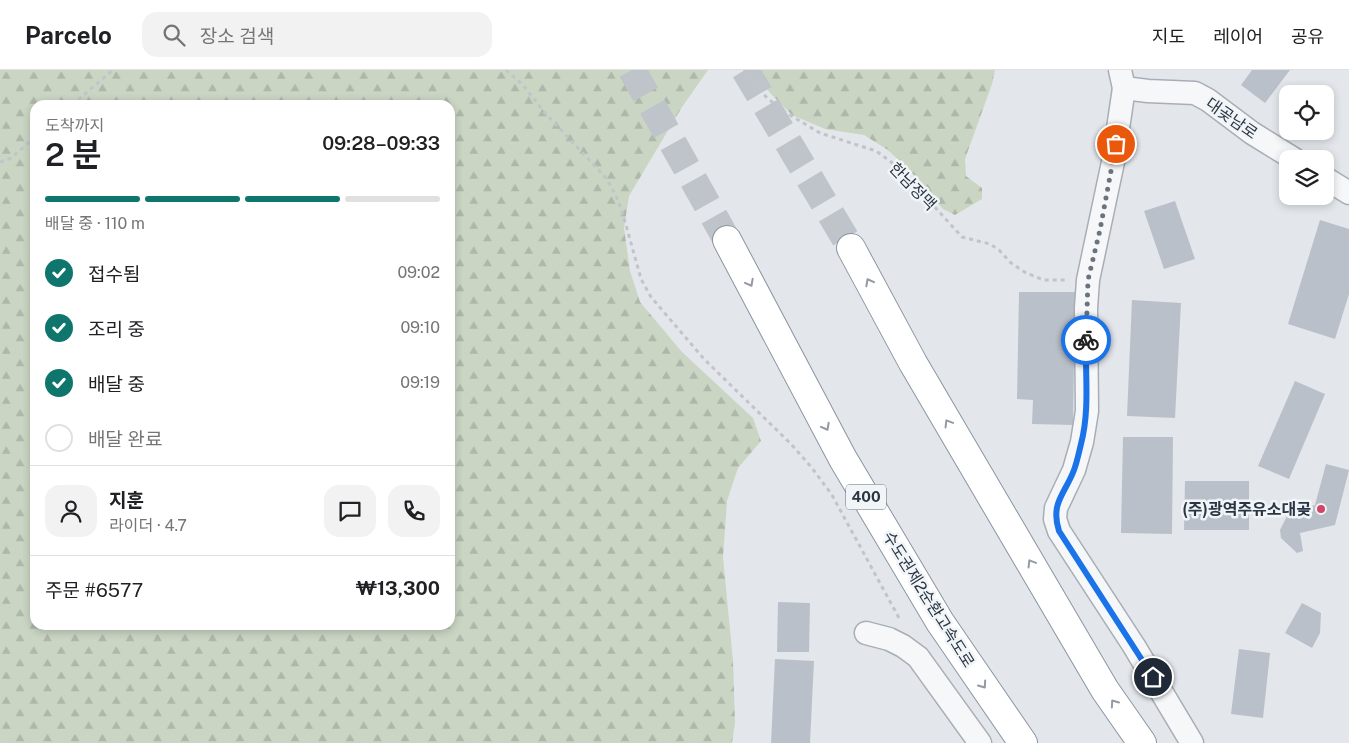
<!DOCTYPE html>
<html lang="ko">
<head>
<meta charset="utf-8">
<style>
  body { margin:0; font-family:"Public Sans","Noto Sans KR",sans-serif; background:#f2f2f2; color:#202124; height:100vh; display:flex; flex-direction:column; font-size:19px; white-space:nowrap }
  * { box-sizing:border-box; margin:0 }
  p { font-size:16px; color:#757577 }
  .icon { flex:none; width:28px; height:28px; fill:none; stroke:currentColor; stroke-width:2; stroke-linecap:round; stroke-linejoin:round }
  .map { position:relative; flex:1; overflow:hidden }
  .details { position:absolute; left:30px; top:30px; width:425px; height:530px; display:flex; flex-direction:column; background:#fff; border-radius:15px; box-shadow:0 2px 8px #0003 }
  .details>* { flex:none }
  .fabs { position:absolute; left:1279px; top:15px; display:grid; gap:10px }
  .fabs a { display:grid; place-items:center; width:55px; height:55px; border-radius:10px; background:#fff; box-shadow:0 2px 8px #0003; font-size:25px }
  .pin { position:absolute; display:grid; place-items:center; width:42px; height:42px; color:#fff; margin:-21px; border:2px solid #fff; border-radius:50%; box-shadow:0 1px 5px #0007 }
  .courier { position:absolute; display:grid; place-items:center; width:50px; height:50px; margin:-25px; border:4px solid #1a73e8; border-radius:50%; background:#fff; color:#222; box-shadow:0 1px 6px #0007 }
  .overview em { font-style:normal; font-weight:600 }
  .overview div { display:flex; flex-direction:column-reverse }
  .overview { display:flex; align-items:center; justify-content:space-between; height:85px; padding:0 15px }
  h1 { font-size:32px; font-weight:600; line-height:38px }
  .bar { display:grid; grid-template-columns:repeat(4,1fr); gap:8px 5px; align-content:center; height:60px; padding:0 15px }
  .bar i { height:6px; border-radius:4px; background:#e0e0e0 }
  .bar .on { background:#0f766e }
  .bar p { grid-column:span 4 }
  .line { display:flex; align-items:center; gap:12px; padding:0 15px; border-top:1px solid #e0e0e0 }
  .line div { flex:1 }
  .round { display:grid; place-items:center; flex:none; width:52px; height:52px; border-radius:15px; background:#f2f2f2 }
  ol { padding:0 15px; list-style:none }
  li { display:flex; align-items:center; gap:15px; height:55px }
  li p { margin-inline-start:auto }
  li .icon { padding:5px; border-radius:50%; background:#0f766e; color:#fff; stroke-width:4 }
  li:last-child { color:#757577 }
  li i { width:28px; height:28px; border:2px solid #e0e0e0; border-radius:50% }
  header { display:flex; align-items:center; gap:30px; box-sizing:border-box; height:70px; padding:0 25px; background:#fff; border-bottom:1px solid #e0e0e0 }
  header strong { font-size:24px }
  nav { display:flex; gap:28px; margin-inline-start:auto; font-size:18px }
  .search { width:350px; height:45px; background:#f2f2f2; display:flex; align-items:center; gap:12px; box-sizing:border-box; padding:0 18px; border-radius:15px; color:#757577; font-size:19px }
  .map>svg:first-child { display:block }
</style>
</head>
<body>
<header>
<strong>Parcelo</strong>
<div class="search"><svg class="icon" aria-label="search" viewBox="0 0 24 24"><circle cx="10" cy="10" r="6"/><path d="M15 15l6 6"/></svg>장소 검색</div>
<nav><a>지도</a><a>레이어</a><a>공유</a></nav>
</header>
<div class="map">
<svg width="1349" height="673" viewBox="0 0 1349 673">
  <defs>
    <pattern id="forest-firs" width="22" height="20" patternUnits="userSpaceOnUse" patternTransform="scale(1.25)"><rect width="22" height="20" fill="#cad5c3"/><path d="M5 1l3.5 6h-7zM16 11l3.5 6h-7z" fill="#aeb7a9"/></pattern>
  </defs>
  <rect width="100%" height="100%" fill="#e3e7eb"/>
  <!-- forest -->
  <g fill="url(#forest-firs)" fill-rule="evenodd">
    <path d="M0 0H708L682 37 629 126 624 158 630 201 640 232 682 282 753 348 761 371 738 398 727 431 723 487 733 591 735 653 732 673H0ZM35 35H450V555H35Z"/>
    <polygon points="751,0 995,0 992,14 965,89 966,106 982,118 982,129 955,145 943,139 914,105 888,80 864,65 825,59 792,45 771,24"/>
  </g>
  <!-- building -->
  <g fill="#bac0c9">
    <polygon points="1252,0 1290,0 1265,33 1241,15"/>
    <polygon points="1175,131 1195,189 1164,199 1144,141"/>
    <polygon points="1320,150 1349,159 1349,224 1335,269 1288,254"/>
    <polygon points="1019,222 1075,222 1073,355 1032,354 1033,330 1017,329"/>
    <polygon points="1132,230 1181,233 1175,348 1127,346"/>
    <polygon points="1295,311 1325,324 1289,409 1258,396"/>
    <polygon points="1123,367 1173,367 1172,464 1121,463"/>
    <polygon points="1326,394 1349,400 1335,455 1300,463 1303,481 1297,483 1281,468 1280,460 1289,442 1315,435"/>
    <polygon points="1185,411 1249,411 1249,460 1184,460"/>
    <polygon points="778,532 810,533 809,582 777,582"/>
    <polygon points="1302,533 1321,543 1320,563 1312,578 1285,563"/>
    <polygon points="1239,579 1270,583 1263,648 1231,644"/>
    <polygon points="775,589 814,591 810,673 771,673"/>
  </g>
  <g fill="none" stroke-linecap="round" stroke-linejoin="round">
    <!-- highway-tunnel -->
    <g stroke="#bec4ca" stroke-width="28" stroke-dasharray="28 14" stroke-linecap="butt">
      <polyline points="632,0 727,170"/>
      <polyline points="745,0 851,178"/>
    </g>
    <defs>
      <g id="minor">
        <polyline points="1120,0 1124,18 1148,21 1195,23 1208,30 1252,63 1294,89"/>
        <polyline points="1124,18 1113,92 1088,210 1086,238 1087,341 1082,372 1074,400 1056,438 1055,449 1059,461 1134,576 1192,673"/>
        <polyline points="1325,108 1349,123"/>
        <polyline points="866,563 889,569 903,576 918,587 980,673"/>
      </g>
      <g id="highway">
        <polyline points="727,170 843,389 940,552 1023,673"/>
        <polyline points="851,178 913,293 1105,620 1142,673"/>
      </g>
    </defs>
    <!-- minor casing -->
    <use href="#minor" stroke="#a8aeb6" stroke-width="25"/>
    <!-- highway casing -->
    <use href="#highway" stroke="#8996a2" stroke-width="30"/>
    <!-- path -->
    <g stroke="#c1c5ca" stroke-width="3" stroke-dasharray="4 4" stroke-linecap="butt">
      <polyline points="506,0 523,15 545,43 607,109 618,130 626,155 641,209 651,227 704,289 791,374 812,398 832,425 899,548"/>
      <polyline points="744,0 767,28 785,42 820,63 876,81 890,91 913,113 962,167 990,174 999,180 1011,193 1026,203 1044,210 1067,210"/>
      <polyline points="72,35 113,0"/>
      <polyline points="0,92 11,88 35,67"/>
    </g>
    <!-- minor -->
    <use href="#minor" stroke="#f6f7f9" stroke-width="22"/>
    <!-- highway -->
    <use href="#highway" stroke="#fff" stroke-width="28"/>
  </g>
  <!-- one-way arrows -->
  <defs><path id="oneway-chevron" d="M-2-3.5L2.5 0L-2 3.5" fill="none" stroke-width="1.6" stroke-linecap="round" stroke-linejoin="round" transform="scale(1.25)"/></defs>
  <g stroke="#949aa2">
    <use href="#oneway-chevron" transform="translate(869 212) rotate(-118)"/>
    <use href="#oneway-chevron" transform="translate(750 213) rotate(62)"/>
    <use href="#oneway-chevron" transform="translate(948 353) rotate(-121)"/>
    <use href="#oneway-chevron" transform="translate(826 357) rotate(62)"/>
    <use href="#oneway-chevron" transform="translate(1031 493) rotate(-121)"/>
    <use href="#oneway-chevron" transform="translate(983 615) rotate(55)"/>
    <use href="#oneway-chevron" transform="translate(1114 633) rotate(-125)"/>
  </g>
  <g fill="none" stroke-linecap="round" stroke-linejoin="round">
    <!-- done -->
    <polyline stroke="#6b747e" stroke-width="5" stroke-dasharray="0 9" points="1086,270 1088,210 1100,160 1116,74"/>
    <!-- route -->
    <path stroke="#1a73e8" stroke-width="6" d="M1086 270C1085 304 1090 340 1081 374 1079 382 1077 392 1074 400 1065 424 1050 433 1059 461L1153 607"/>
  </g>
  <!-- markers -->
  <circle fill="#d24569" stroke="#f2f5f8" stroke-width="2" cx="1321" cy="439" r="5"/>
  <g text-anchor="middle" stroke-width="5" stroke-linejoin="round" paint-order="stroke">
    <!-- shield labels -->
    <rect fill="#f2f5f8" stroke="#666f7a" stroke-width="1" x="846" y="414.5" width="40" height="25" rx="4"/>
    <g font-size="15" font-weight="bold" fill="#2a3644">
      <text x="866" y="432">400</text>
    </g>
    <!-- street labels -->
    <g font-size="16" fill="#2a3644" stroke="#f2f5f8">
      <text transform="translate(1232 48) rotate(35)" y="6">대곶남로</text>
      <text transform="translate(913 116) rotate(46)" y="6">한남정맥</text>
      <text transform="translate(929 529) rotate(58)" y="6">수도권제2순환고속도로</text>
    </g>
    <!-- poi labels -->
    <g font-size="16" font-weight="bold" fill="#2a3644" stroke="#f2f5f8" text-anchor="end">
      <text x="1311" y="445">(주)광역주유소대곶</text>
    </g>
  </g>
</svg>
<div class="fabs">
<a><svg class="icon" aria-label="locate" viewBox="0 0 24 24"><circle cx="12" cy="12" r="6"/><path d="M12 2v4M12 18v4M2 12h4M18 12h4"/></svg></a>
<a><svg class="icon" aria-label="layers" viewBox="0 0 24 24"><path d="M12 4l9 5-9 5-9-5zM3 14l9 5 9-5"/></svg></a>
</div>
<div class="pin" style="left:1116px;top:74px;background:#ea580c"><svg class="icon" aria-label="bag" viewBox="0 0 24 24"><path d="M5 8h14l-1 12H6zM9 8a3 3 0 0 1 6 0"/></svg></div>
<div class="pin" style="left:1153px;top:607px;background:#1f2937"><svg class="icon" aria-label="home" viewBox="0 0 24 24"><path d="M3 11l9-7 9 7M6 9v11h12V9"/></svg></div>
<div class="courier" style="left:1086px;top:270px"><svg class="icon" aria-label="bike" viewBox="0 0 24 24"><circle cx="6" cy="16" r="4"/><circle cx="18" cy="16" r="4"/><path d="M6 16l4-8h5l3 8M10 8l3 8H6M13 5h3"/></svg></div>
<section class="details">
<div class="overview"><div><h1>2 분</h1><p>도착까지</p></div><em>09:28–09:33</em></div>
<div class="bar"><i class="on"></i><i class="on"></i><i class="on"></i><i></i><p>배달 중 · 110 m</p></div>
<ol>
<li><svg class="icon" aria-label="check" viewBox="0 0 24 24"><path d="M5 12l5 5 9-10"/></svg>접수됨<p>09:02</p></li>
<li><svg class="icon" aria-label="check" viewBox="0 0 24 24"><path d="M5 12l5 5 9-10"/></svg>조리 중<p>09:10</p></li>
<li><svg class="icon" aria-label="check" viewBox="0 0 24 24"><path d="M5 12l5 5 9-10"/></svg>배달 중<p>09:19</p></li>
<li><i></i>배달 완료</li>
</ol>
<div class="line" style="height:90px"><a class="round"><svg class="icon" aria-label="person" viewBox="0 0 24 24"><circle cx="12" cy="8" r="4"/><path d="M4 21q1-7 8-7t8 7"/></svg></a><div><b>지훈</b><p>라이더 · 4.7</p></div><a class="round"><svg class="icon" aria-label="chat" viewBox="0 0 24 24"><path d="M4 5h16v11H9l-5 4z"/></svg></a><a class="round"><svg class="icon" aria-label="phone" viewBox="0 0 24 24"><path d="M5 4h4l2 5-3 2q2 4 5 5l2-3 5 2v4C11 20 4 13 5 4z"/></svg></a></div>
<div class="line" style="height:65px"><div>주문 #6577</div><b>₩13,300</b></div>
</section>
</div>
</body>
</html>
